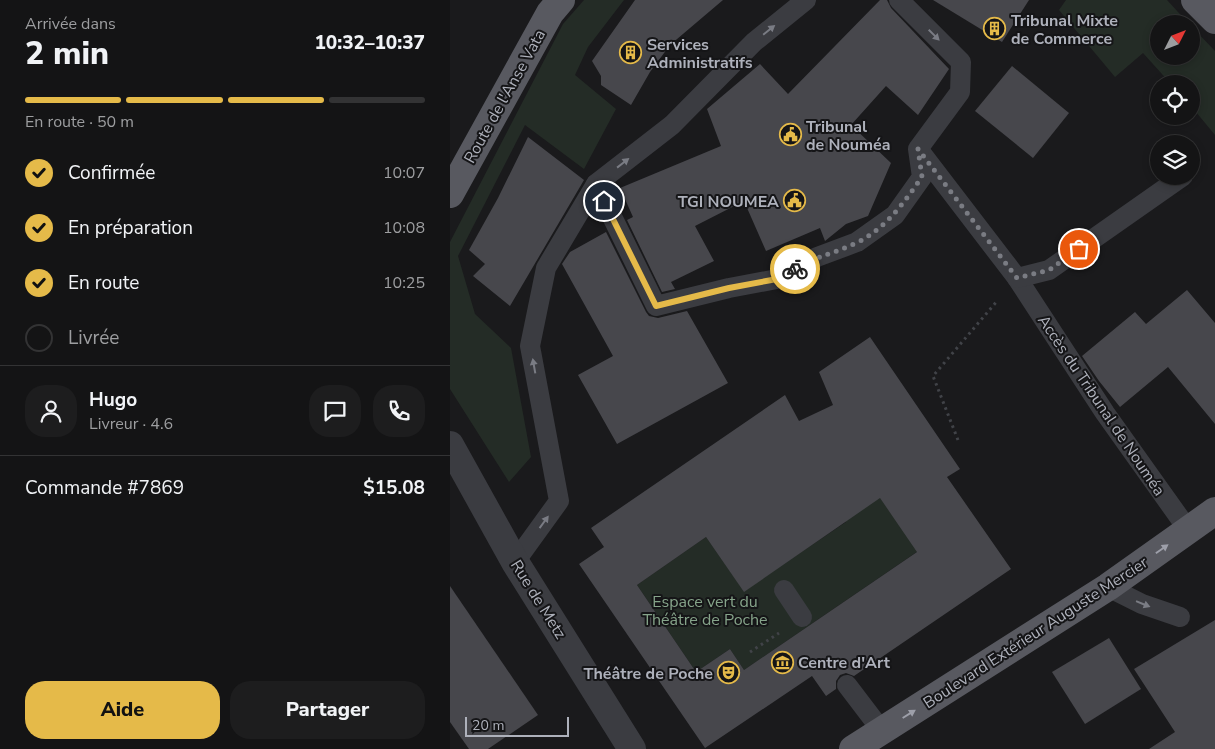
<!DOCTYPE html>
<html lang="fr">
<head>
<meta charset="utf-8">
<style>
  body { margin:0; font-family:"Nunito Sans",sans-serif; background:#1d1d1e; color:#f1f3f6; height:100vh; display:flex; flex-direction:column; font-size:19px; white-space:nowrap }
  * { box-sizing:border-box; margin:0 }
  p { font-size:16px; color:#9d9ea0 }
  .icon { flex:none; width:28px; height:28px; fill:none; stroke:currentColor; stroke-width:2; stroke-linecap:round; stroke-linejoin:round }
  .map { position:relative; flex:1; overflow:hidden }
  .details { display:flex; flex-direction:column; background:#141415; width:450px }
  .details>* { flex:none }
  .needle { width:32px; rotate:48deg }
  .buttons { position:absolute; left:700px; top:15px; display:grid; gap:10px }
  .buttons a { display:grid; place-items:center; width:50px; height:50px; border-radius:50%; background:#141415; box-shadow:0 2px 8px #0003,0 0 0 1px #333334; font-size:25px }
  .scale { position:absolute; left:15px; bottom:12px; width:104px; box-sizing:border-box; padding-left:5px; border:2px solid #aeb1bb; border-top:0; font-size:14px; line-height:18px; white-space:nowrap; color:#aeb1bb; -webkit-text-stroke:4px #151517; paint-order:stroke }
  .pin { position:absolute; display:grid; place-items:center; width:42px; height:42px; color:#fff; margin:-21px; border:2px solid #fff; border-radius:50%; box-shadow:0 1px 5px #0007 }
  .courier { position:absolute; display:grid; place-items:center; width:50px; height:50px; margin:-25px; border:4px solid #e5ba49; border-radius:50%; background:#fff; color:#222; box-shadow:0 1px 6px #0007 }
  .summary em { font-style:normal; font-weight:800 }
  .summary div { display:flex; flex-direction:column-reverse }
  .summary { display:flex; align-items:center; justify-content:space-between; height:85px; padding:0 25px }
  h1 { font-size:32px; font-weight:800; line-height:38px }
  .bar { display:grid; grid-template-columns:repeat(4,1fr); gap:8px 5px; align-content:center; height:60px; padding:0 25px }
  .bar i { height:6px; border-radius:4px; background:#333334 }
  .bar .on { background:#e5ba49 }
  .bar p { grid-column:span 4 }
  .line { display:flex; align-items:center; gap:12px; padding:0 25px; border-top:1px solid #333334 }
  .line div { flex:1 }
  .round { display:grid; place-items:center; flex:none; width:52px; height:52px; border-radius:20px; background:#1d1d1e }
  ol { padding:0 25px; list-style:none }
  li { display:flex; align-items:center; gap:15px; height:55px }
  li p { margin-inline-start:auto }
  li .icon { padding:5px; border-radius:50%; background:#e5ba49; color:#111; stroke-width:4 }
  li:last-child { color:#9d9ea0 }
  li i { width:28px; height:28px; border:2px solid #333334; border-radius:50% }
  .action { display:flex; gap:10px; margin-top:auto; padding:10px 25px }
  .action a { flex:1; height:58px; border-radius:20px; background:#e5ba49; color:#111; font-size:20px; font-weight:800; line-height:58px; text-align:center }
  .action a+a { background:#1d1d1e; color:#f1f3f6 }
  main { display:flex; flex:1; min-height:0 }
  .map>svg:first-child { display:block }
</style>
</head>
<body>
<main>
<section class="details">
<div class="summary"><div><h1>2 min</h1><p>Arrivée dans</p></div><em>10:32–10:37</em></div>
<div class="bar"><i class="on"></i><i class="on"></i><i class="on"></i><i></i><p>En route · 50 m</p></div>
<ol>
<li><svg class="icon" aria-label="check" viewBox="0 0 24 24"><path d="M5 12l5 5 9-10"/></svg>Confirmée<p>10:07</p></li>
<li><svg class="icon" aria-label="check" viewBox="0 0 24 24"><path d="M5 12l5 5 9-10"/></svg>En préparation<p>10:08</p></li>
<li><svg class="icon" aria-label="check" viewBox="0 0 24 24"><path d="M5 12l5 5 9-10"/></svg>En route<p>10:25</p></li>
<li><i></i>Livrée</li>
</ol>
<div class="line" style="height:90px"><a class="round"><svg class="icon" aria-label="person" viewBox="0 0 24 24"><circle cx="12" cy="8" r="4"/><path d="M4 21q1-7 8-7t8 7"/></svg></a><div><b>Hugo</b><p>Livreur · 4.6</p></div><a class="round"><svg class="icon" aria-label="chat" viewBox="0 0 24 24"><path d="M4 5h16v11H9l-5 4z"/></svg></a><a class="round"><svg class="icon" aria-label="phone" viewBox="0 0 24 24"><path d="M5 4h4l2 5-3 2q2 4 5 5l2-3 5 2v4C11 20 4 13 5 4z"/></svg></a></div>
<div class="line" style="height:65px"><div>Commande #7869</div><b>$15.08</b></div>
<div class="action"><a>Aide</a><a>Partager</a></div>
</section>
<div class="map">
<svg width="765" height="749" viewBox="0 0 765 749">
  <rect width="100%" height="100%" fill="#1a1a1c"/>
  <!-- green -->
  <g fill="#242c26">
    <polygon points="134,0 174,0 138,47 125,75 166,109 134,169 75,125 8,256 25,314 61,348 81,457 59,482 0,389 0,242 113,24"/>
    <polygon points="616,0 717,0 739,24 709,24 709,56 741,56 741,26 765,51 765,135 741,106 741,84 721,84 693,53 665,77 609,10"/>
    <polygon points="396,448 442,515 491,482 515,519 294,670 280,649 246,672 187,585 256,537 294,591 396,522 362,471"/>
  </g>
  <!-- building -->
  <g fill="#47474c" fill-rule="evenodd">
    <polygon points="185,0 273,0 220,45 200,72 181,105 151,85 151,76 142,61"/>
    <polygon points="430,0 437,0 441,8 499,69 468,115 436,86 401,125 441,163 418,216 396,224 375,241 370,228 316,251 294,201 245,226 264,261 221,282 225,289 212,292 177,220 183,217 170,188 271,146 257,109 310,64 338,94"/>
    <polygon points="483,0 579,0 552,42"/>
    <polygon points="562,66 619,113 583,158 525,111"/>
    <polygon points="78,137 134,180 60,306 23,276 35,264 19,250 48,198"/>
    <polygon points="156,232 196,312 199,316 208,318 237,311 278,383 167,444 128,375 163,356 112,264 120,252"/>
    <polygon points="737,290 765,323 765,424 718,367 670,407 649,381 632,356 685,312 696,324"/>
    <path d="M420 337 510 469 497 477 561 569 404 676 396 673 390 675 386 681V689L376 696 362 676 255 748 129 564 154 547 141 528 335 395 349 421 383 405 369 372ZM430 498 467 552 294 670 280 649 246 672 187 585 256 537 294 592Z"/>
    <polygon points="0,586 88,715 38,749 19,749 0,722"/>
    <polygon points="765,620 765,749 699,749 725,732 684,669"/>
    <polygon points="659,638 691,689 635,724 602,672"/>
  </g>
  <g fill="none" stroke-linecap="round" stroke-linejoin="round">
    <!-- path -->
    <g stroke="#414348" stroke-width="3" stroke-dasharray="2.5 4" stroke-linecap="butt">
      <polyline points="508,440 483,376 548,300"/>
      <polyline points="300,652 329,633"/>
    </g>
    <!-- service -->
    <g stroke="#3b3c41" stroke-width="20">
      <polyline points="469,150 567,278 655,413 739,531"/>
      <polyline points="146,184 206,306 279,288 327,279 367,257 407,242 445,215 472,177 468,149 510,92 511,62 449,0"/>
      <polyline points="567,278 599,270 733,176"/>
      <polyline points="65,562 109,501 80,346 96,268 146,184 222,125 304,42 356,0"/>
      <polyline points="658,587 692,604 730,617"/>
      <polyline points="334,590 352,617"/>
      <polyline points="397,685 432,731"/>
    </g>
    <!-- minor -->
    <polyline stroke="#3b3c41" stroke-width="28" points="0,445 65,562 182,749"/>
    <!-- primary -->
    <g stroke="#585960" stroke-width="28">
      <polyline points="745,0 765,20"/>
      <polyline points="0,194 100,13 111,0"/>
      <polyline points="403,749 658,587 765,511"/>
    </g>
  </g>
  <!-- one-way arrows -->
  <defs><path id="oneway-solid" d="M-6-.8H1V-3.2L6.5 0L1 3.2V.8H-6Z" transform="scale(1.25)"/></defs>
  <g fill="#7a7c84">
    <use href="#oneway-solid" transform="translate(319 30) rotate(-39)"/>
    <use href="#oneway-solid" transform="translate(484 35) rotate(45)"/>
    <use href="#oneway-solid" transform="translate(173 163) rotate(-38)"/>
    <use href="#oneway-solid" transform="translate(84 366) rotate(-100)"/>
    <use href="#oneway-solid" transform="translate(94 522) rotate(-54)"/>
    <use href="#oneway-solid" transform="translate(693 604) rotate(22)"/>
  </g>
  <g fill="#9d9fa9">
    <use href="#oneway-solid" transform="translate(712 549) rotate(-35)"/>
    <use href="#oneway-solid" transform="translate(459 714) rotate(-32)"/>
  </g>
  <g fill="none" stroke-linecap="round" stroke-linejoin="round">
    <!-- done -->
    <path stroke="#7a7c83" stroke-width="5" stroke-dasharray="0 9" d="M345 269C367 256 385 253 406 243 436 229 454 202 472 177L468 149 567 278 599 270 629 249"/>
    <!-- route -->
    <polyline stroke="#e5ba49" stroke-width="6" points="154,201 206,306 279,288 327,279 345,269"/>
  </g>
  <!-- icons -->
  <defs>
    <symbol id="building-ring" viewBox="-11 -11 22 22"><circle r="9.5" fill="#151517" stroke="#e5ba49" stroke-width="1.5"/><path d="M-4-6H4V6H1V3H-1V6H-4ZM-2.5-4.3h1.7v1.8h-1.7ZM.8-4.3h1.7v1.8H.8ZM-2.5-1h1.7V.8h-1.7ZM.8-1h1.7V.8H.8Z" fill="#e5ba49"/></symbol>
    <symbol id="civic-ring" viewBox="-11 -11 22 22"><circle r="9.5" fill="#151517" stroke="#e5ba49" stroke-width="1.5"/><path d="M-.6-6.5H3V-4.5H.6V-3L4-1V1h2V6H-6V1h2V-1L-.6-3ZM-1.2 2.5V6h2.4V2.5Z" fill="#e5ba49"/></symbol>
    <symbol id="museum-ring" viewBox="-11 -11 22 22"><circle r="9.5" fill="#151517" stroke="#e5ba49" stroke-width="1.5"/><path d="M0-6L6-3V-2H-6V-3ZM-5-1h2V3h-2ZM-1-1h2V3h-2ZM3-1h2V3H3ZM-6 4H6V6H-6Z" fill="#e5ba49"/></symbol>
    <symbol id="theatre-ring" viewBox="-11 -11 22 22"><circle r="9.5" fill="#151517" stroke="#e5ba49" stroke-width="1.5"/><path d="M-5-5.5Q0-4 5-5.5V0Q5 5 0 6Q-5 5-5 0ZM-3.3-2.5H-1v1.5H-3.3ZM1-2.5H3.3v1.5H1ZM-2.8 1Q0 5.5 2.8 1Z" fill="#e5ba49"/></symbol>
  </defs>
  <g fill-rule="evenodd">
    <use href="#building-ring" x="532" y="16" width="25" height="25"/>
    <use href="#building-ring" x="168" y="40" width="25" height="25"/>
    <use href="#civic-ring" x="328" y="122" width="25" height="25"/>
    <use href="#civic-ring" x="332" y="188" width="25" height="25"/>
    <use href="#museum-ring" x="320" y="650" width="25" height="25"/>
    <use href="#theatre-ring" x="266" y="660" width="25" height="25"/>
  </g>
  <g text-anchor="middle" stroke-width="4" stroke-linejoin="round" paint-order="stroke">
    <!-- poi labels -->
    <g font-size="16" font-weight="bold" fill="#aeb1bb" stroke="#151517" text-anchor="start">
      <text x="561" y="26">Tribunal Mixte<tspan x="561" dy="18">de Commerce</tspan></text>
      <text x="197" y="50">Services<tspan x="197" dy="18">Administratifs</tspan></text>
      <text x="356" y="132">Tribunal<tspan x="356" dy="18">de Nouméa</tspan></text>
      <text x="329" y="207" text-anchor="end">TGI NOUMEA</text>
      <text x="348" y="668">Centre d'Art</text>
      <text x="263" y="679" text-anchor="end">Théâtre de Poche</text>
    </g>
    <!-- street labels -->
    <g font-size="16" fill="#aeb1bb" stroke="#151517">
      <text transform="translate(54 96) rotate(-61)" y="6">Route de l'Anse Vata</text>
      <text transform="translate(652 405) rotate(56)" y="6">Accès du Tribunal de Nouméa</text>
      <text transform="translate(89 599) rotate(58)" y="6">Rue de Metz</text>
      <text transform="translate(585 632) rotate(-33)" y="6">Boulevard Extérieur Auguste Mercier</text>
    </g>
    <!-- park labels -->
    <g font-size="16" fill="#86a48a" stroke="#151517">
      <text x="255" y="607">Espace vert du<tspan x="255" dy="18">Théâtre de Poche</tspan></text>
    </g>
  </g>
</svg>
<div class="buttons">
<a><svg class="needle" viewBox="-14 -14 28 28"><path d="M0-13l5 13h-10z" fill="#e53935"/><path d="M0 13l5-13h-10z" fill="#9d9ea0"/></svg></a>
<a><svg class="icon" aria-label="locate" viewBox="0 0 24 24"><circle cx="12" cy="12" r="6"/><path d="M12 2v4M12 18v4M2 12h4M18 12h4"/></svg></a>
<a><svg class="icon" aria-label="layers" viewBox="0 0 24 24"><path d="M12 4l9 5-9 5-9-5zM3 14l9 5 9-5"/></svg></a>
</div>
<div class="scale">20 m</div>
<div class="pin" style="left:629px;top:249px;background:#ea580c"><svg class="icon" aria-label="bag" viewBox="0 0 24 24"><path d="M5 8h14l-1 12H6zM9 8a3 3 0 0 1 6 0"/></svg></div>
<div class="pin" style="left:154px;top:201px;background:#1f2937"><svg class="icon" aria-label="home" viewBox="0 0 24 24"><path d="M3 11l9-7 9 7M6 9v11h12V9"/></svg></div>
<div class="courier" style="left:345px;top:269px"><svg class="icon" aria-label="bike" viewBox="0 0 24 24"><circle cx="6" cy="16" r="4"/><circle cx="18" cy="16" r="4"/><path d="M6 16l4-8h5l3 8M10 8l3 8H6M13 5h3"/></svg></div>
</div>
</main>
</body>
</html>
